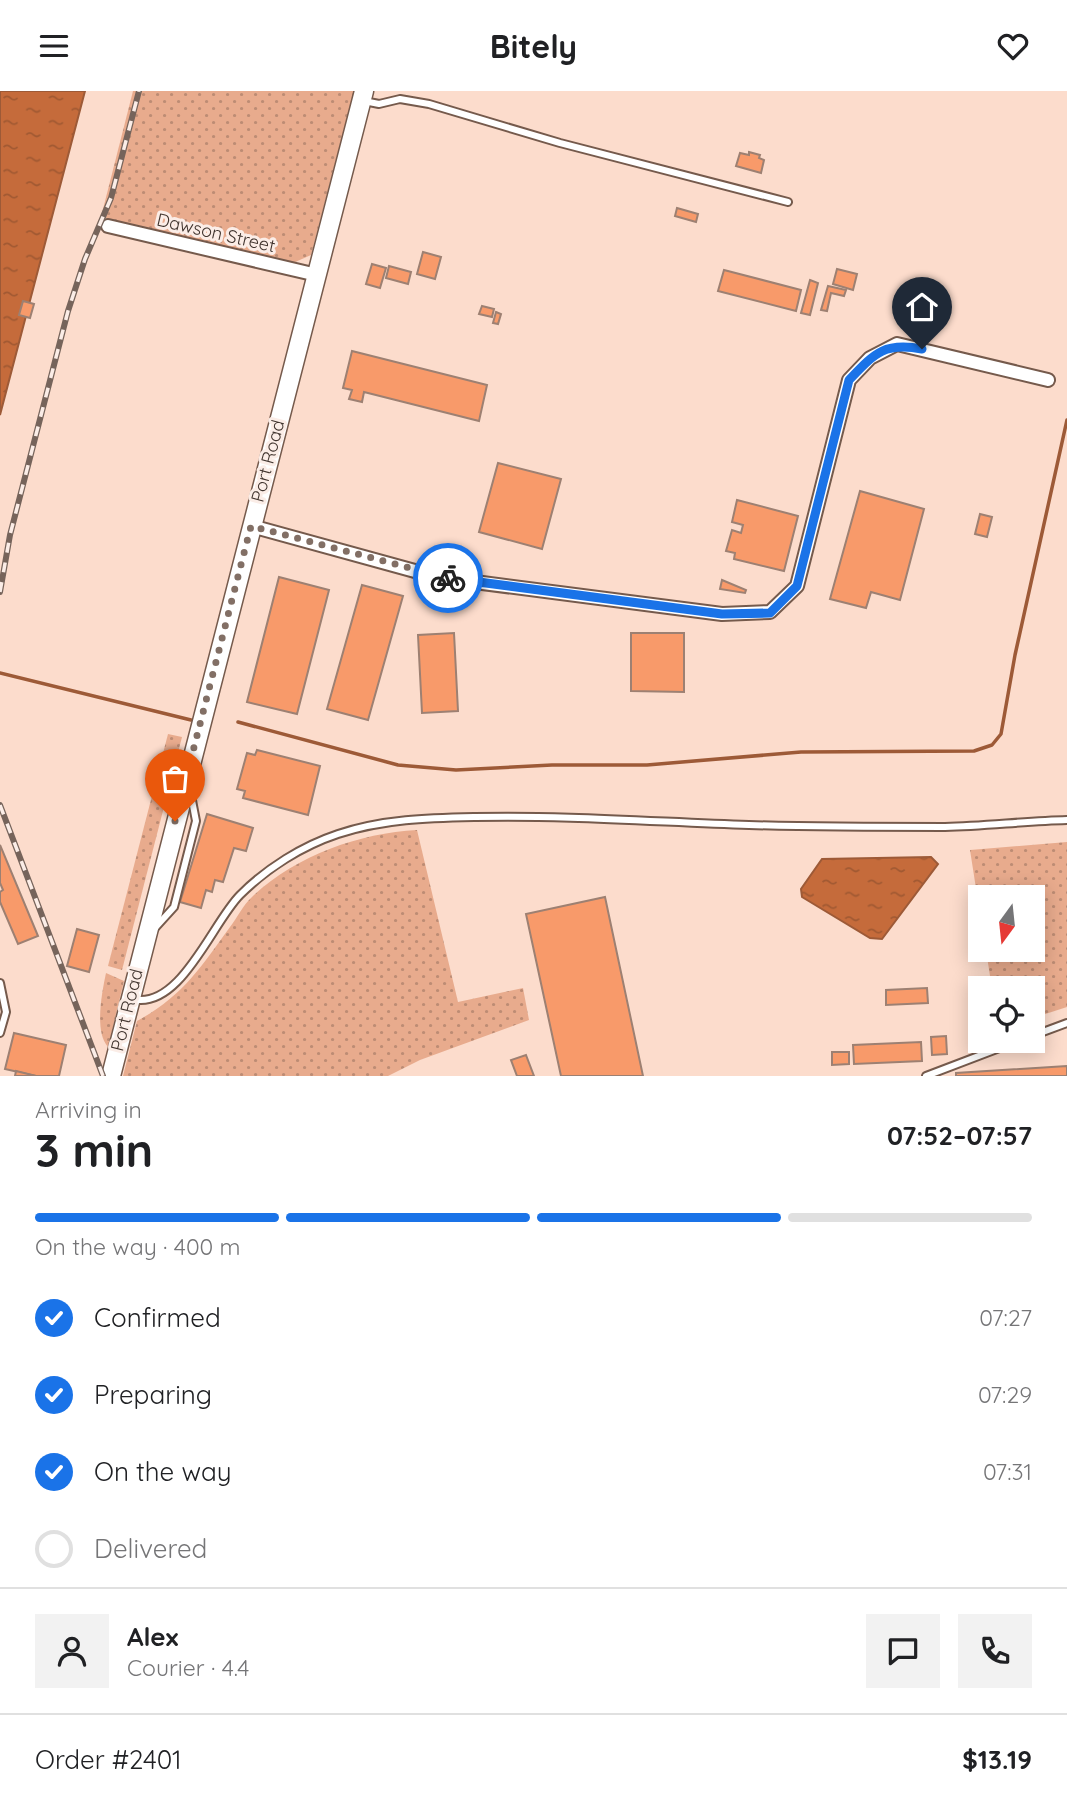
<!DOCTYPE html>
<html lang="en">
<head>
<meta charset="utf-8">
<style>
  body { margin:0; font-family:Quicksand,sans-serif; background:#f2f2f2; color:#202124; height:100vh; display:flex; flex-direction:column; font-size:26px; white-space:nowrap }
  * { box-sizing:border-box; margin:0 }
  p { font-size:23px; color:#757577 }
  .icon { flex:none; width:38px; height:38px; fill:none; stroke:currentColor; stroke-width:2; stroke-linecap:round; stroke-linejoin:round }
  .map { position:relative; height:985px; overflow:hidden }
  .side { display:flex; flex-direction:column; background:#fff; flex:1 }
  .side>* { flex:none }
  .needle { width:46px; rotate:195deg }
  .tools { position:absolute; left:968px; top:794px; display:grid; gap:14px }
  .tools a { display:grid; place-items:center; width:77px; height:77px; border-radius:0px; background:#fff; box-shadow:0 4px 18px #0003; font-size:35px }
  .pin { position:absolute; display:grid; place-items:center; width:60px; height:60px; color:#fff; margin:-72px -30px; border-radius:50% 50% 50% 0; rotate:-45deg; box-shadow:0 0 7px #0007 }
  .pin .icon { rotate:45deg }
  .courier { position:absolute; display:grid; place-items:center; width:70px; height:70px; margin:-35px; border:5px solid #1a73e8; border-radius:50%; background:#fff; color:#222; box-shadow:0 2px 9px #0007 }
  .summary em { font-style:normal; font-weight:800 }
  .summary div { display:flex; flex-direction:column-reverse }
  .summary { display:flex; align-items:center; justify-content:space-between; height:119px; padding:0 35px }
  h1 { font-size:46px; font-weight:800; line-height:52px }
  .bar { display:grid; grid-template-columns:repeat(4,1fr); gap:10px 7px; align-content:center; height:84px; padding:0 35px }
  .bar i { height:9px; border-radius:5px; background:#e0e0e0 }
  .bar .current { background:#1a73e8 }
  .bar p { grid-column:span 4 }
  .line { display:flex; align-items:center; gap:18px; padding:0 35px; border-top:2px solid #e0e0e0 }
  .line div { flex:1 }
  .round { display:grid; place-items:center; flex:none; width:74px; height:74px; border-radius:0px; background:#f2f2f2 }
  ol { padding:0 35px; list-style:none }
  li { display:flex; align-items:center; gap:21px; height:77px }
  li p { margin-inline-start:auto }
  li .icon { padding:7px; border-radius:50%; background:#1a73e8; color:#fff; stroke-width:4 }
  li:last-child { color:#757577 }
  li i { width:38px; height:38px; border:4px solid #e0e0e0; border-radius:50% }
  header { display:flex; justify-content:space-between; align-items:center; height:91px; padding:0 35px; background:#fff; font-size:32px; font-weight:800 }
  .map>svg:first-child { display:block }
</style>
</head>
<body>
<header><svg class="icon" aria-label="menu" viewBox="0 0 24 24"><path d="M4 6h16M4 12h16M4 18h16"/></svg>Bitely<svg class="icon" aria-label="heart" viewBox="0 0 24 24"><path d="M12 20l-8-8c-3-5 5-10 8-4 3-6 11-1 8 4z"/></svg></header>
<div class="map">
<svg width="1067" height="985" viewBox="0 0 1067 985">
  <defs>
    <pattern id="grass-dots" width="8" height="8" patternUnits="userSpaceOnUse" patternTransform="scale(1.75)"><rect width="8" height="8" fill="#e8ab8d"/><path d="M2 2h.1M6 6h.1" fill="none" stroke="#bd8c74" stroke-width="1.8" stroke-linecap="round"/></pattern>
    <pattern id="water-ripples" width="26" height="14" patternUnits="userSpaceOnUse" patternTransform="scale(1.75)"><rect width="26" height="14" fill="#c56b3b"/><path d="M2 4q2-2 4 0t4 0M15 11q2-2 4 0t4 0" fill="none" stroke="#a15932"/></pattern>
  </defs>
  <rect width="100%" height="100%" fill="#fcdccc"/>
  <!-- grass -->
  <g fill="url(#grass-dots)">
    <polygon points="133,0 354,0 311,164 293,172 101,126"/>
    <polygon points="168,643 182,646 122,879 108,875"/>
    <path d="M417 739 458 911 523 897 529 929 420 969 388 985H123L137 930C183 905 200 877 230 836 237 827 243 814 252 806 295 765 359 742 417 739Z"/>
    <polygon points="1067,751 1067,916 1033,927 1032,898 992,898 986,859 1032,859 1032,807 980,807 980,823 970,759"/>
    <path d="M106 882 124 890 108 956C94 941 102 901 106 882Z"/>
  </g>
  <!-- water -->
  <g fill="url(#water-ripples)" stroke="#9d5a37" stroke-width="2">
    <polygon points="0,0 85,0 0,324"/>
    <polygon points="931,766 938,773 882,848 870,847 802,806 801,798 822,768"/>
  </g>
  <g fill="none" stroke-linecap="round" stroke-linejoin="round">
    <!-- stream -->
    <g stroke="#9d5a37" stroke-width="3.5">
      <polyline points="0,582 191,629"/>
      <polyline points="238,631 398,674 456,679 552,674 647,674 801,661 974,660 992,654 1001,643 1015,564 1067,329"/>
    </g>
  </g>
  <!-- building -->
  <g fill="#f89a6a" stroke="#9d8072" stroke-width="2">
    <polygon points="749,61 760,64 759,67 764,69 761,82 736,75 740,62 749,64"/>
    <polygon points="677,117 698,123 696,131 675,125"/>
    <polygon points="423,161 441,166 435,188 417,183"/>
    <polygon points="372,173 386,177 380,197 366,193"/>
    <polygon points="389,175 411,181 408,193 386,187"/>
    <polygon points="837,178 857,183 853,199 833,193"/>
    <polygon points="724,179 801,199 796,220 718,200"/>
    <polygon points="810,189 818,192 810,224 801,222"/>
    <polygon points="828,195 846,199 844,205 831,202 827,220 821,219"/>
    <polygon points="23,210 34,213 30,227 19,224"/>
    <polygon points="482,215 494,218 492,226 479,223"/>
    <polygon points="496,221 501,223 498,233 493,232"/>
    <polygon points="352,260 487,294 479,330 364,301 362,311 349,308 352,299 343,297"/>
    <polygon points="498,372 561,388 542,458 479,441"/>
    <polygon points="860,400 924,418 900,509 871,501 866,517 830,508"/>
    <polygon points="737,409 798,425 784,480 734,468 735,462 726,460 732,439 741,442 743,434 732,431"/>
    <polygon points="980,423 992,426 987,446 975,443"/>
    <polygon points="279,486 329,499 297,623 247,611"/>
    <polygon points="722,489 746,499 745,502 720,498"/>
    <polygon points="362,494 403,505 368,629 327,618"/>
    <polygon points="454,542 458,620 422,622 418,544"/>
    <polygon points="631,542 684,542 684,601 631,600"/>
    <polygon points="257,659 320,675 308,724 243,707 245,700 237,698 247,662 255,664"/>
    <polygon points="207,723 253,737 246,760 234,757 223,791 215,789 212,801 206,799 201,817 180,811"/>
    <polygon points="0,754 38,845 18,853 0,811 0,801 3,799 0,792"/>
    <polygon points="605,806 643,985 561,985 526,823"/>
    <polygon points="77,838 99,844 89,881 67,875"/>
    <polygon points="927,897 928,912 886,914 886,899"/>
    <polygon points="14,942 66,954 59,985 36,985 5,978"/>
    <polygon points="946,945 947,963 932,964 931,946"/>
    <polygon points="921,951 922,970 854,973 853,954"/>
    <polygon points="832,961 849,961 849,973 832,974"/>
    <polygon points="526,964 534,985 517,985 511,969"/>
    <polygon points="1067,975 1067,985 956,985 956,982"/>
    <polygon points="16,980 36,985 15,985"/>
  </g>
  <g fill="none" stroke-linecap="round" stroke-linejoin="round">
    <defs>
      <g id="lane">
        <polyline points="364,10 379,13 400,8 429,13 560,52 788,111"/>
        <polyline points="154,838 174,816 196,730 190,699"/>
        <polyline points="0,892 6,921 0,942"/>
        <path d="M132 908C180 920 212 832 240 804 267 777 302 755 338 743 383 728 428 727 474 726 567 724 658 731 749 734 814 736 880 736 945 736 986 735 1026 730 1067 729"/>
        <polyline points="1032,945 1067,932"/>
        <polyline points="926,985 1018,950"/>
      </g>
      <g id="street">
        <polyline points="108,135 317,184"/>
        <polyline points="251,435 433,485 467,490 722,523 770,521 797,495 849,289 870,267 897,253 1048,289"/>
      </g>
      <polyline id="secondary" points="111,985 364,0"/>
    </defs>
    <!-- lane casing -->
    <use href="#lane" stroke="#755a4c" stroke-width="10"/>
    <!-- street casing -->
    <use href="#street" stroke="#755a4c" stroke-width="16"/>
    <!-- secondary casing -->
    <use href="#secondary" stroke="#755a4c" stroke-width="21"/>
    <!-- lane -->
    <use href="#lane" stroke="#fff" stroke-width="6"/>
    <!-- street -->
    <use href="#street" stroke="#fff" stroke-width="12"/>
    <!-- secondary -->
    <use href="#secondary" stroke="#fff" stroke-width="18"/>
    <defs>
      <g id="rail">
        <polyline points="0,501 10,444 68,220 85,168 111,107 139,0"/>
        <polyline points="0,714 103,985"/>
      </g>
    </defs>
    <!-- rail casing -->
    <use href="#rail" stroke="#76645b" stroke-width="6"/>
    <!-- rail -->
    <use href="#rail" stroke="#fbede7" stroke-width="3.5" stroke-dasharray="10" stroke-linecap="butt"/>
  </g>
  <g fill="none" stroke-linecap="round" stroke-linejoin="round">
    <!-- done -->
    <polyline stroke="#826f65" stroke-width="7" stroke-dasharray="0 12.6" points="175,730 251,435 448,487"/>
    <!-- route -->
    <path stroke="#1a73e8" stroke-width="9" d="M448 487 722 523 770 522 797 495 849 289C875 262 884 251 922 258"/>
  </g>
  <g text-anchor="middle" stroke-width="6" stroke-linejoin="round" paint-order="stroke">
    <!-- street labels -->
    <g font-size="18" fill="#40342e" stroke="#fbede7">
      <text transform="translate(216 142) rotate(13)" y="6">Dawson Street</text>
      <text transform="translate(268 370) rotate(-75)" y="6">Port Road</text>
      <text transform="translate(127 919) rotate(-76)" y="6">Port Road</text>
    </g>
  </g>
</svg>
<div class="tools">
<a><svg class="needle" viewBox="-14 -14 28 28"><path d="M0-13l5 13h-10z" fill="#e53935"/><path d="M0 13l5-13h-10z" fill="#757577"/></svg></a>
<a><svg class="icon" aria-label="locate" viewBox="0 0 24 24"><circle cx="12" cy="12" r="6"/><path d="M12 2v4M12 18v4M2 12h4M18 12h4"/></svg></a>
</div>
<div class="pin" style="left:175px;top:730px;background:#ea580c"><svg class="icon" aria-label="bag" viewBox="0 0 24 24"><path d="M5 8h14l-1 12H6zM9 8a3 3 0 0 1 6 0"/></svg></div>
<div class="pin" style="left:922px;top:258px;background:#1f2937"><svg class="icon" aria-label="home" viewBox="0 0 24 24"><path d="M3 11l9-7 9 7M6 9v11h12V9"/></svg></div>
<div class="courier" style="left:448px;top:487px"><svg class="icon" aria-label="bike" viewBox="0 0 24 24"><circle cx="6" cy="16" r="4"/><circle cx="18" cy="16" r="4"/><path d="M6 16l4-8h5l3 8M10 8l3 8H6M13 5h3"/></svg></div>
</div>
<section class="side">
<div class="summary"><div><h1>3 min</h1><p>Arriving in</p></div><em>07:52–07:57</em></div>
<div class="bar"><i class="current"></i><i class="current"></i><i class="current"></i><i></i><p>On the way · 400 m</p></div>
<ol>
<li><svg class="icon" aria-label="check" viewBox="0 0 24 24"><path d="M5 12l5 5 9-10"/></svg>Confirmed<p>07:27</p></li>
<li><svg class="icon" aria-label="check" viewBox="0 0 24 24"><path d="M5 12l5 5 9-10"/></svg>Preparing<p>07:29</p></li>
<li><svg class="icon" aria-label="check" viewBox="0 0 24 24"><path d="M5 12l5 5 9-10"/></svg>On the way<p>07:31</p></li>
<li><i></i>Delivered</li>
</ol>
<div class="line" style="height:126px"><a class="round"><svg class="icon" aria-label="person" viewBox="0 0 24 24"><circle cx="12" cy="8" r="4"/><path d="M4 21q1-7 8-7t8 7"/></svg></a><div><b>Alex</b><p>Courier · 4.4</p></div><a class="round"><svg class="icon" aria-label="chat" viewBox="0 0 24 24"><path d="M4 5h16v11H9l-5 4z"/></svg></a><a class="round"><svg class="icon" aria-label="phone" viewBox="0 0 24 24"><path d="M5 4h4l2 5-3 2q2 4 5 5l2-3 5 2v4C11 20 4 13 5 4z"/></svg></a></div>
<div class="line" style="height:91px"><div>Order #2401</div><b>$13.19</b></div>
</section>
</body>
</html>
